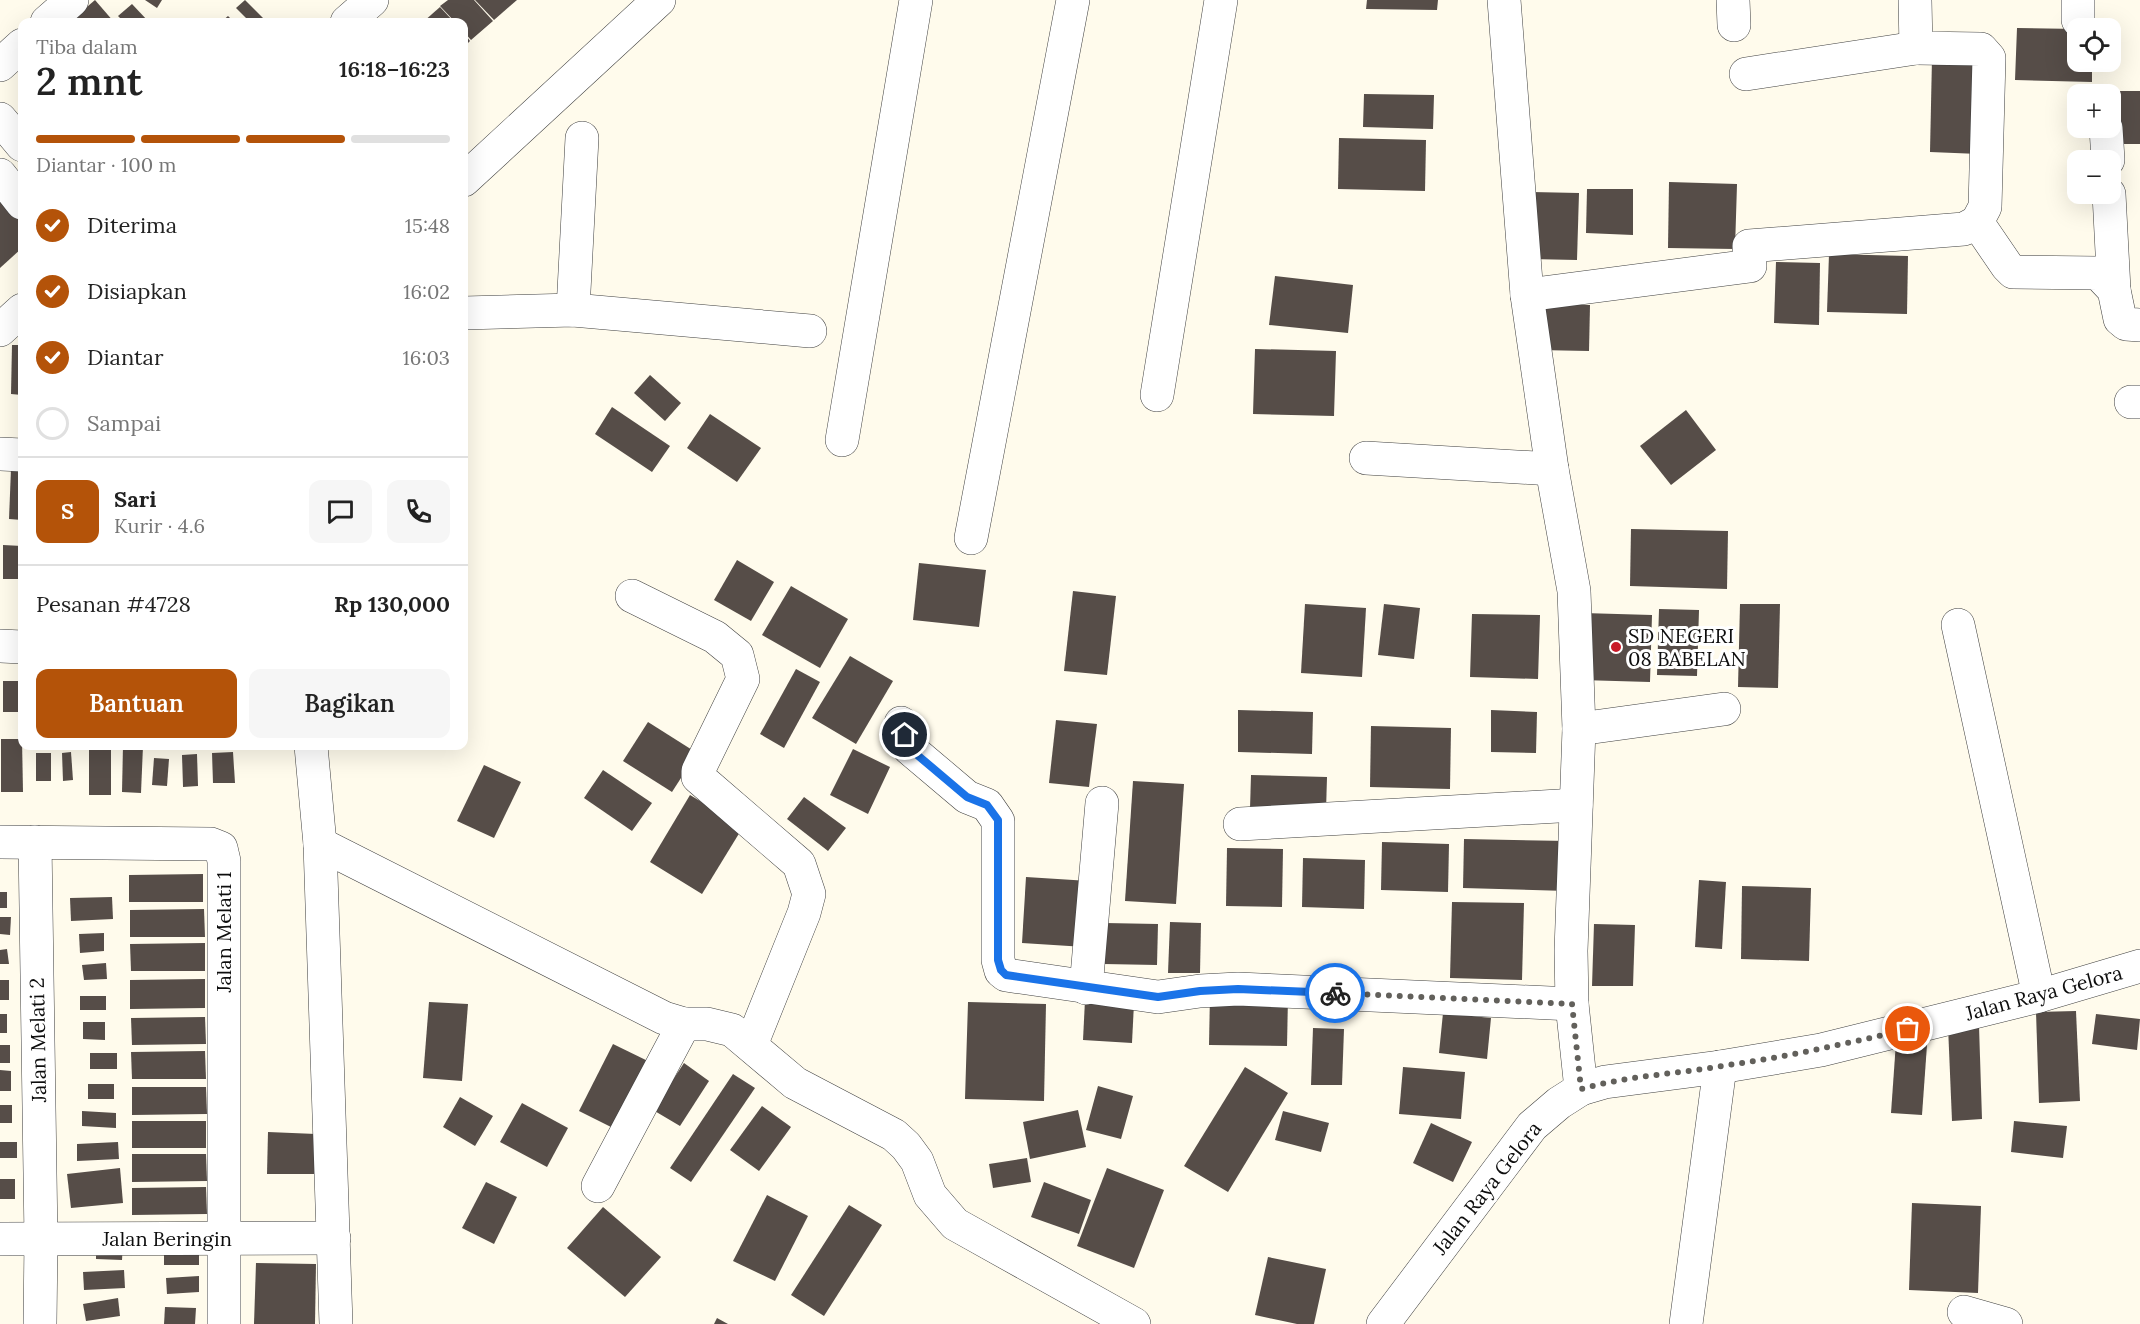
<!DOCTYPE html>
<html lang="id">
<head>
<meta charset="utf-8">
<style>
  body { margin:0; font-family:Lora,serif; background:#f6f6f6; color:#222; height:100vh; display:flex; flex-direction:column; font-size:22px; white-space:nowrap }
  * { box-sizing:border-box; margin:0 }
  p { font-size:20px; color:#767676 }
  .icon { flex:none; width:33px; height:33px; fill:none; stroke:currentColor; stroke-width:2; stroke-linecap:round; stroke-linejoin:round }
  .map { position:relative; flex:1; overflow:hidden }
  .details { position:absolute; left:18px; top:18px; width:450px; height:732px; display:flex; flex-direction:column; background:#fff; border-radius:12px; box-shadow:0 6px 24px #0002 }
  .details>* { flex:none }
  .tools { position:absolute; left:2067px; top:18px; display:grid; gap:12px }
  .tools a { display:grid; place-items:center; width:54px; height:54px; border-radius:12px; background:#fff; box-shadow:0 6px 24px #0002; font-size:30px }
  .pin { position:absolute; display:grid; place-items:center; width:51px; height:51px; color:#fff; margin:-26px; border:3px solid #fff; border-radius:50%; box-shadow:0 2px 6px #0007 }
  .courier { position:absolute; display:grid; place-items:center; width:60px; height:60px; margin:-30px; border:4px solid #1a73e8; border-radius:50%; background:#fff; color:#222; box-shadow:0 2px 8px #0007 }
  .headline em { font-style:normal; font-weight:600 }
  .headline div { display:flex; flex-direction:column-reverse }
  .headline { display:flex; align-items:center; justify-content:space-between; height:102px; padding:0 18px }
  h1 { font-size:39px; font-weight:600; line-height:45px }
  .bar { display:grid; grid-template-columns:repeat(4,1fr); gap:9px 6px; align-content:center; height:72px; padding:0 18px }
  .bar i { height:8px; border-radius:4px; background:#e0e0e0 }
  .bar .on { background:#b45309 }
  .bar p { grid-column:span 4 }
  .line { display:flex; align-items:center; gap:15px; padding:0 18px; border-top:2px solid #e0e0e0 }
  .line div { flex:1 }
  .round { display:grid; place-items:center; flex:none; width:63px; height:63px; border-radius:12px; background:#f6f6f6 }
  ol { padding:0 18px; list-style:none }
  li { display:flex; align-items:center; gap:18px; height:66px }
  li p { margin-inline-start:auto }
  li .icon { padding:6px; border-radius:50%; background:#b45309; color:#fff; stroke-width:4 }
  li:last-child { color:#767676 }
  li i { width:33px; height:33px; border:3px solid #e0e0e0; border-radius:50% }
  .primary-button { display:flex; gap:12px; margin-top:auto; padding:12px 18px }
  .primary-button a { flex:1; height:69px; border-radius:12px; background:#b45309; color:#fff; font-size:24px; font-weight:600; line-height:69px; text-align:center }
  .primary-button a+a { background:#f6f6f6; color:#222 }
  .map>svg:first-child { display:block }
</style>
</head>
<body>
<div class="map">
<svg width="2140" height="1324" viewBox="0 0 2140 1324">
  <rect width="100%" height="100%" fill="#fffbec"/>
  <!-- building -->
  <g fill="#564d48">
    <polygon points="95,0 114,22 78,22 74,18"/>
    <polygon points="145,0 162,0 157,8"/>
    <polygon points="245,0 263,18 258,22 250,22 236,8"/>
    <polygon points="448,0 474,0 493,21 471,40 464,32 464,22 455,22 440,6"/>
    <polygon points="475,0 517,0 494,20"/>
    <polygon points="1367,0 1438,0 1437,10 1366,9"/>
    <polygon points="132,4 148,21 146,22 124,22 118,16"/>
    <polygon points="440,7 454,22 423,22"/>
    <polygon points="228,16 234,22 221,22"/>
    <polygon points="2017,28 2078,29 2078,62 2092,62 2092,82 2015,80"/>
    <polygon points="464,33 470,41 464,47"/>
    <polygon points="1932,58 1981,59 1979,154 1930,152"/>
    <rect x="2114" y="91" width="26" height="53"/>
    <polygon points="1364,94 1434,95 1433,129 1363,127"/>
    <polygon points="1339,138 1426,140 1425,191 1338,189"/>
    <polygon points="1669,182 1737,184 1735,249 1668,248"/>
    <polygon points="0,183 22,208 22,248 0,268"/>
    <polygon points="1587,189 1633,189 1633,235 1586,233"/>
    <polygon points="1532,192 1579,193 1577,260 1530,259"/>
    <polygon points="1829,254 1908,256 1907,314 1827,312"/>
    <polygon points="1776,262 1820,263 1819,325 1774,323"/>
    <polygon points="1275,276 1353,285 1348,333 1269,325"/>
    <polygon points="1538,304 1590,305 1589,351 1538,350"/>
    <polygon points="12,345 22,345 22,395 11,394"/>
    <polygon points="1255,349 1336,351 1334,416 1253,414"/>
    <polygon points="650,375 681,403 665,421 634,393"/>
    <polygon points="612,407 670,446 652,472 595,434"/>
    <polygon points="1686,410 1716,450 1671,485 1640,446"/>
    <polygon points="710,414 761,448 737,482 687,448"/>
    <polygon points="11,469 22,470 22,520 9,519"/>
    <polygon points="1631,529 1728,531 1727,589 1630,586"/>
    <polygon points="3,545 22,546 22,579 3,579"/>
    <polygon points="737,560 774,582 751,621 714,600"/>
    <polygon points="919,563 986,570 979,627 913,620"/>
    <polygon points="791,586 848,619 820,668 762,635"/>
    <polygon points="1073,591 1116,596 1107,675 1064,671"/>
    <polygon points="1305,604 1366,608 1362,677 1301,673"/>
    <polygon points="1384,604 1420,608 1414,659 1378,655"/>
    <polygon points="1740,604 1780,604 1778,688 1738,687"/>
    <polygon points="1659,609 1699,610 1697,676 1657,675"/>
    <polygon points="1583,613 1652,615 1650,682 1581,680"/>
    <polygon points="1472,614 1540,615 1538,679 1470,677"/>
    <polygon points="850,656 893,681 856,744 812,718"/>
    <polygon points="796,669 820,682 784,748 760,734"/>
    <rect x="3" y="681" width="16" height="31"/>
    <polygon points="1238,710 1313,712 1312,754 1238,752"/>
    <polygon points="1491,710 1537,712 1536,753 1491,752"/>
    <polygon points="1056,720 1097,724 1089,787 1049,783"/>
    <polygon points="648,722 697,753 672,792 623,761"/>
    <polygon points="1371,726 1451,728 1450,789 1370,787"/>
    <polygon points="1,739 22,739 23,792 1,792"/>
    <rect x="89" y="746" width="22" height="49"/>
    <polygon points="123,746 143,746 141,793 122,792"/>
    <polygon points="853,749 890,767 868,814 830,795"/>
    <polygon points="71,752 73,780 63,781 62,753"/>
    <polygon points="233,752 235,783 213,783 212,753"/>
    <rect x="36" y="753" width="15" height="28"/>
    <polygon points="197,754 198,786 183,787 182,755"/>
    <polygon points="154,758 169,759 167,786 152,785"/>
    <polygon points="484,765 521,782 494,838 457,821"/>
    <polygon points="603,770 652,803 632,831 584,798"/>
    <polygon points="1251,775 1327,777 1326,811 1250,809"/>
    <polygon points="1133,781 1184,784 1176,904 1125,901"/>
    <polygon points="690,795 743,827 702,894 650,862"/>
    <polygon points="804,797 846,828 828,851 787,819"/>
    <polygon points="1464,839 1568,841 1567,891 1463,888"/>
    <polygon points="1382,842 1449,844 1448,892 1381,890"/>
    <polygon points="1227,848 1283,849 1282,907 1226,906"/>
    <polygon points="1303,858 1365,860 1364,909 1302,907"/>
    <polygon points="203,874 203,902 129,902 129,875"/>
    <polygon points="1026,877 1089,881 1085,947 1022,943"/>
    <polygon points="1699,880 1726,882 1722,949 1695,947"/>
    <polygon points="1742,886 1811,888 1809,961 1741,959"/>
    <rect x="0" y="892" width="7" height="16"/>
    <polygon points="112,897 113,919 71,921 70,898"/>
    <polygon points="1452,902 1524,903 1522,980 1450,978"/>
    <polygon points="204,909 205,937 130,937 130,910"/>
    <polygon points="0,917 11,917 10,935 0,934"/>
    <polygon points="1170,922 1201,923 1200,973 1168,973"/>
    <polygon points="1105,923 1158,924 1157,965 1104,964"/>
    <polygon points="1594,924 1635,925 1633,986 1592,986"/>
    <polygon points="104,933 104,951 80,953 79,934"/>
    <polygon points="205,943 205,971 131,971 130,944"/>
    <polygon points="7,949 9,964 0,964 0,950"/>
    <polygon points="106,963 107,979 84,980 82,965"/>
    <polygon points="205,979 205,1008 130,1009 130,980"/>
    <rect x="0" y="980" width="9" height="20"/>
    <polygon points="1210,995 1288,997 1287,1046 1209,1045"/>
    <rect x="80" y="996" width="26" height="14"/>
    <polygon points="1085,1000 1134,1003 1132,1043 1083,1040"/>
    <polygon points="429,1002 468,1004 462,1081 423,1078"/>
    <polygon points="968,1002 1046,1004 1044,1101 965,1099"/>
    <polygon points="2076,1011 2080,1101 2039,1103 2036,1012"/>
    <polygon points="1443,1013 1491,1018 1487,1059 1439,1053"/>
    <rect x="0" y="1014" width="7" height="19"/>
    <polygon points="2096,1014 2140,1019 2137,1050 2092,1044"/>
    <polygon points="205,1017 206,1044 132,1045 131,1018"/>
    <polygon points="83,1022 105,1022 105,1040 83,1039"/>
    <polygon points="1948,1026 1979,1026 1982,1119 1952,1121"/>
    <polygon points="1313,1028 1344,1029 1342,1085 1311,1085"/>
    <polygon points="1896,1042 1927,1045 1922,1115 1891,1113"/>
    <polygon points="613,1044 654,1064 621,1132 579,1111"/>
    <rect x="0" y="1045" width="10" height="18"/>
    <polygon points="205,1051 206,1079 132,1079 131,1052"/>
    <rect x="90" y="1053" width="27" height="16"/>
    <polygon points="684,1063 709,1081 680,1126 653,1110"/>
    <polygon points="1245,1067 1288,1093 1228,1192 1184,1166"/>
    <polygon points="1403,1067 1465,1072 1461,1119 1399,1114"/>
    <polygon points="0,1070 11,1071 11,1091 0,1091"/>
    <polygon points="733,1074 755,1088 691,1182 670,1168"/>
    <rect x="88" y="1084" width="26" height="15"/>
    <polygon points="1098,1086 1133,1096 1121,1139 1086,1130"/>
    <polygon points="132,1087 206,1087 207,1114 132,1115"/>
    <polygon points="460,1097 493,1116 475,1146 443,1127"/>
    <polygon points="522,1103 568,1128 547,1167 500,1142"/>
    <rect x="0" y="1105" width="12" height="18"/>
    <polygon points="762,1106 791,1127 759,1171 730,1150"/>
    <polygon points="1078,1110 1086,1147 1030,1159 1023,1122"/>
    <polygon points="82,1111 116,1113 116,1128 82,1126"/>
    <polygon points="1283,1111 1329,1123 1321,1152 1275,1140"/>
    <rect x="132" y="1121" width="74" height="27"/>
    <polygon points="2014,1121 2067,1126 2063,1158 2011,1152"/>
    <polygon points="1431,1123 1472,1142 1453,1182 1413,1163"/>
    <polygon points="268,1132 316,1134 315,1174 267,1174"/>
    <rect x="0" y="1142" width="17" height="16"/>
    <polygon points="118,1142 119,1159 77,1161 77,1144"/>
    <polygon points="132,1154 206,1154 207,1181 132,1182"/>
    <polygon points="1027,1158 1031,1182 993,1188 989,1164"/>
    <polygon points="120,1168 123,1203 71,1208 67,1174"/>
    <polygon points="1107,1168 1164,1190 1134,1268 1077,1246"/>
    <rect x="0" y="1179" width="15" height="20"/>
    <polygon points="486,1182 517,1197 494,1244 462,1228"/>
    <polygon points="1044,1182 1091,1200 1079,1234 1031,1217"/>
    <polygon points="206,1187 207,1214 132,1215 132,1188"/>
    <polygon points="767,1195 808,1216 775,1281 733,1261"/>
    <polygon points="1912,1203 1981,1206 1978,1293 1909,1290"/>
    <polygon points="849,1205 882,1225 824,1316 791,1295"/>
    <polygon points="603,1207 661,1257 625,1297 567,1248"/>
    <polygon points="96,1240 123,1241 122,1260 96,1259"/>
    <rect x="164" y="1249" width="35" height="16"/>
    <polygon points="1268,1257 1326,1269 1314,1324 1297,1324 1255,1315"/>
    <polygon points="256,1263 316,1264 315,1324 254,1324"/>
    <polygon points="124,1270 125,1288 84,1290 83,1272"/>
    <polygon points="199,1276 199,1292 167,1294 166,1278"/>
    <polygon points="118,1298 120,1316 86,1321 83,1304"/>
    <polygon points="165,1307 196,1308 195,1324 164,1324"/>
    <polygon points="717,1318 728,1324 714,1324"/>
  </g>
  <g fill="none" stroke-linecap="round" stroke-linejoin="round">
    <defs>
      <g id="minor">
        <polyline points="1504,0 1527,295 1552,469 1574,591 1579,729 1571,951 1572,1004 1581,1089"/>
        <polyline points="1733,0 1734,25"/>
        <polyline points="2078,0 2078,20"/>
        <polyline points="47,22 72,0"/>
        <polyline points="347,22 372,0"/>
        <polyline points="0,65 22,45"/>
        <polyline points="1746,74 1916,48"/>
        <polyline points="0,119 22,145"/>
        <polyline points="2106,128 2108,160"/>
        <polyline points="0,175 22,203"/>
        <polyline points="464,180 659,0"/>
        <polyline points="2109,194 2114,290"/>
        <polyline points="1977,222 2007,266 2013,272 2098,273 2114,290 2120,319 2126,324 2140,325"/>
        <polyline points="1527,295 1750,266 1749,246 1964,229 1977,222 1985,207 1989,58 1981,49 1916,48 1915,0"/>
        <polyline points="573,310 582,138"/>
        <polyline points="464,313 573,310 810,331"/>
        <polyline points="0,330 22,310"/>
        <polyline points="1157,395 1221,0"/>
        <polyline points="2131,402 2140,402"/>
        <polyline points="842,440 916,0"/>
        <polyline points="0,454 22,455"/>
        <polyline points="1366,458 1552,469"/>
        <polyline points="971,538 1073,0"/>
        <polyline points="632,596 715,637 737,655 743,679 698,771 698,777 799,864 809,894 804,913 751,1045"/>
        <polyline points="1958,625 2039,996"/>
        <polyline points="0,646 22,647"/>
        <polyline points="901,723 909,748 967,797 987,805 998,821 998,960 1001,971 1006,975 1158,997 1200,991 1238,989 1572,1004"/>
        <polyline points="1579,729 1724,709"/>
        <polyline points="311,746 320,844 336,1324"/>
        <polyline points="1240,824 1576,805"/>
        <polyline points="0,842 211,844 221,848 224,861 224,1324"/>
        <polyline points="35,842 41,1239 40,1324"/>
        <polyline points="320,844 664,1018 684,1024 707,1024 732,1030 795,1083 894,1135 906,1146 917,1161 930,1195 955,1224 1134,1324"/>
        <polyline points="1086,988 1102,803"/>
        <polyline points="598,1186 684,1024"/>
        <polyline points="0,1239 334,1238"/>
        <polyline points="1964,1312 2006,1324"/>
        <polyline points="1686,1324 1720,1067"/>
      </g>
      <polyline id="tertiary" points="1383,1324 1532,1126 1559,1103 1581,1089 1605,1082 1720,1067 1821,1050 2039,996 2140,966"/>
    </defs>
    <!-- minor casing -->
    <use href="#minor" stroke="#404040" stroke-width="34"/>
    <!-- tertiary casing -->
    <use href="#tertiary" stroke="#404040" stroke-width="34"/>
    <!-- minor -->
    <use href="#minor" stroke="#fff" stroke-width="33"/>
    <!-- tertiary -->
    <use href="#tertiary" stroke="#fff" stroke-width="33"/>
  </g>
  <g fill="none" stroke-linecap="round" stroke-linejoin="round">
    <!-- done -->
    <path stroke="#62605b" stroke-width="6" stroke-dasharray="0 10.8" d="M1335 993 1572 1004 1581 1089C1627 1076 1675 1074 1722 1066 1785 1057 1846 1044 1908 1029"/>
    <!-- route -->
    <polyline stroke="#1a73e8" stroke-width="8" points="905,735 909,748 967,797 987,805 998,820 998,960 1001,970 1006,975 1158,997 1200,991 1238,989 1335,993"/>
  </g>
  <!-- markers -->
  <circle fill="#c81927" stroke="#fff" stroke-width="2" cx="1616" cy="647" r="6"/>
  <g text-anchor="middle" stroke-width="6" stroke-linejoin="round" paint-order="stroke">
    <!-- poi labels -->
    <g font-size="20" fill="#0d0d0d" stroke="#fff" text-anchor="start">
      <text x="1628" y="643">SD NEGERI<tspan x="1628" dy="23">08 BABELAN</tspan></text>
    </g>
    <!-- street labels -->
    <g font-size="20" fill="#0d0d0d" stroke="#fff">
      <text transform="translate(224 932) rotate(-90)" y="7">Jalan Melati 1</text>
      <text transform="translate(2044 993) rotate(-15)" y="7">Jalan Raya Gelora</text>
      <text transform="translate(38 1040) rotate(-91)" y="7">Jalan Melati 2</text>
      <text transform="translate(1487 1188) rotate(-52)" y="7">Jalan Raya Gelora</text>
      <text x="167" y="1246">Jalan Beringin</text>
    </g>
  </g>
</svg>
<div class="tools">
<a><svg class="icon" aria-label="locate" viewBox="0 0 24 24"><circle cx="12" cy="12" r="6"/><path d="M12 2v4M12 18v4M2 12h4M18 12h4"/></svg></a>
<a>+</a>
<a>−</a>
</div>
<div class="pin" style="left:1908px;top:1029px;background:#ea580c"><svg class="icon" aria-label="bag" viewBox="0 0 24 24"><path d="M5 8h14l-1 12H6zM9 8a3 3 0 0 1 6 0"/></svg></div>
<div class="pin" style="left:905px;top:735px;background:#1f2937"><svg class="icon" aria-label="home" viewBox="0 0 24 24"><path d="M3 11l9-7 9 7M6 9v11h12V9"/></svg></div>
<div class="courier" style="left:1335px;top:993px"><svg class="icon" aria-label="bike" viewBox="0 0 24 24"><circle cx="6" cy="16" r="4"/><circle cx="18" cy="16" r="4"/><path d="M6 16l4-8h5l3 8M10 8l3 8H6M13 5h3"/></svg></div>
<section class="details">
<div class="headline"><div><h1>2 mnt</h1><p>Tiba dalam</p></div><em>16:18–16:23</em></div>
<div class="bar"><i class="on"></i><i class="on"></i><i class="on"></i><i></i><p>Diantar · 100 m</p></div>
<ol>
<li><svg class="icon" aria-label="check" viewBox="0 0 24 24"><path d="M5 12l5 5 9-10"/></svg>Diterima<p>15:48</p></li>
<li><svg class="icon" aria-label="check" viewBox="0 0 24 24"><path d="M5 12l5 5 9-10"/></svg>Disiapkan<p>16:02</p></li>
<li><svg class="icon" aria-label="check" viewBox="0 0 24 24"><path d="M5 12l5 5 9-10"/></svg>Diantar<p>16:03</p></li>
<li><i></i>Sampai</li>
</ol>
<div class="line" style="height:108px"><b class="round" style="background:#b45309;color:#fff">S</b><div><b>Sari</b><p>Kurir · 4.6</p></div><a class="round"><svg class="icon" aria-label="chat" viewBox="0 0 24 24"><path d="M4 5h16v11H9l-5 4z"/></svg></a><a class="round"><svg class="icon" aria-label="phone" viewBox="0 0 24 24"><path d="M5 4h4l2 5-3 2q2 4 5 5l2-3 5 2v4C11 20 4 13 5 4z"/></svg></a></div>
<div class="line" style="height:78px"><div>Pesanan #4728</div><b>Rp 130,000</b></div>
<div class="primary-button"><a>Bantuan</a><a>Bagikan</a></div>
</section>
</div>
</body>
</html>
